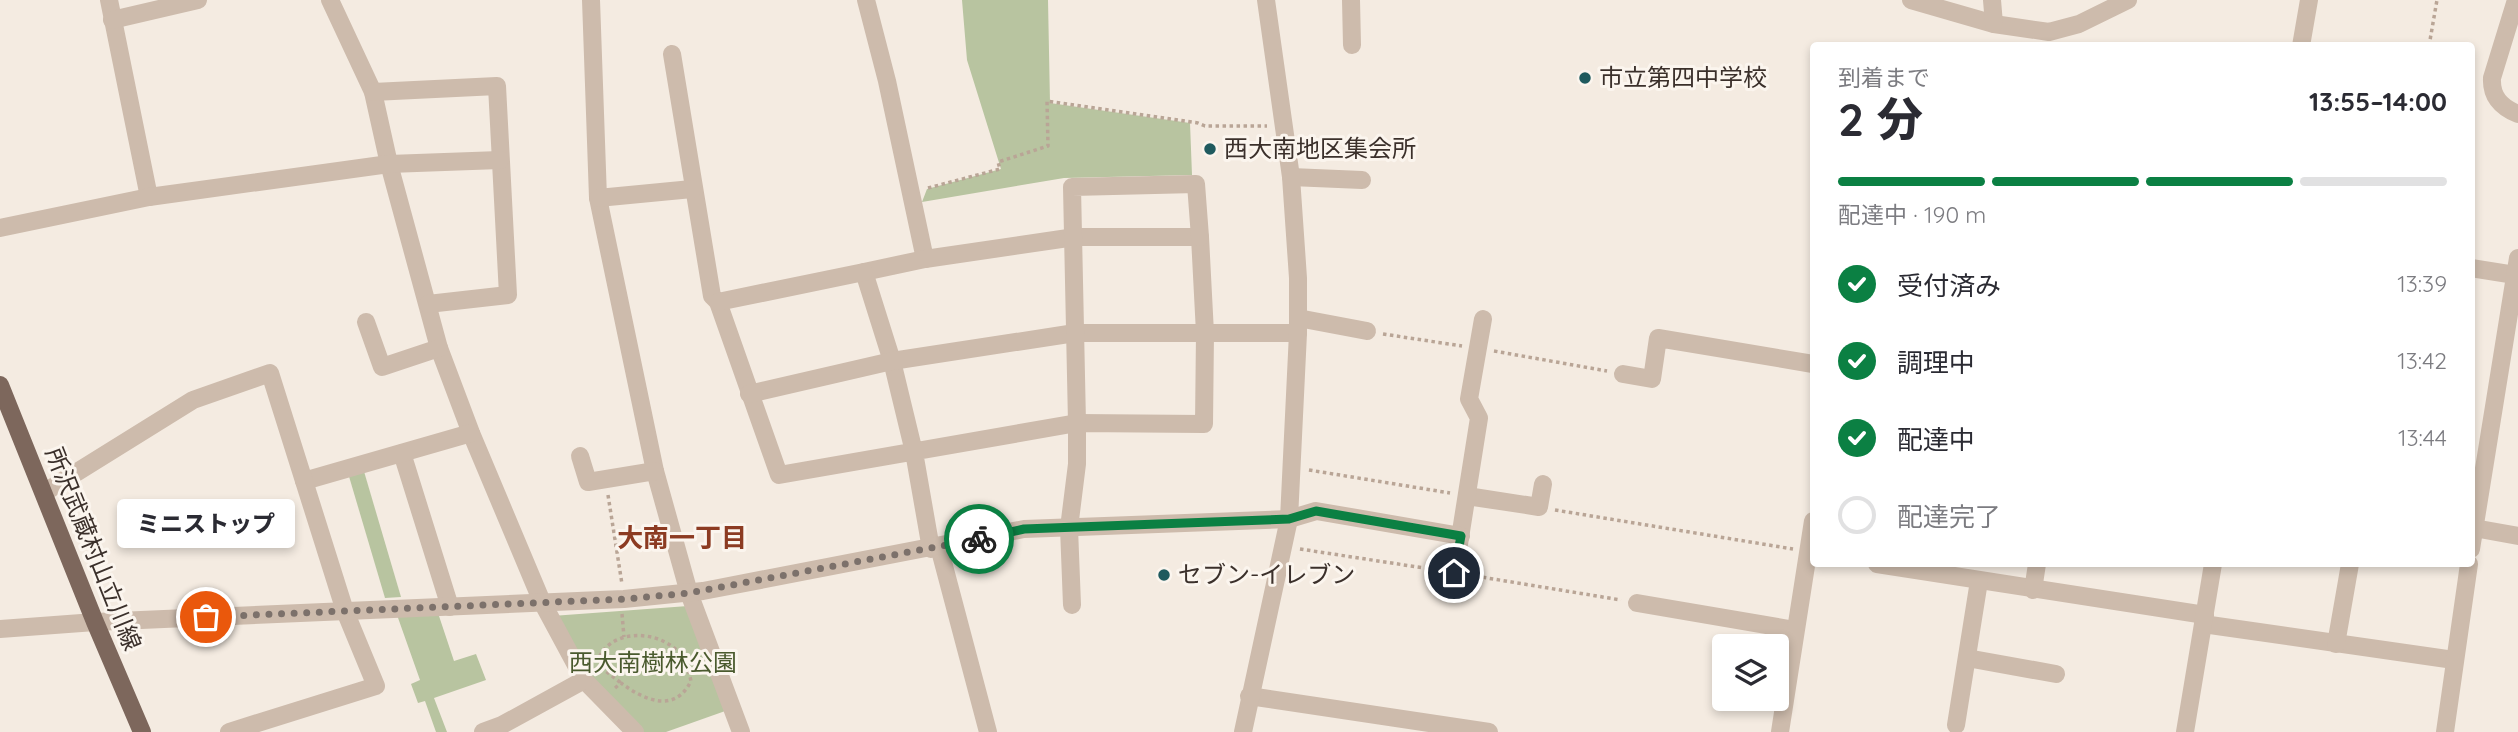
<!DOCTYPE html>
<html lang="ja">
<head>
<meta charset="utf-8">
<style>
  body { margin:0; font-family:Quicksand,"Noto Sans JP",sans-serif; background:#f2f2f3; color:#2b2b33; height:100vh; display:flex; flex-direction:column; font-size:26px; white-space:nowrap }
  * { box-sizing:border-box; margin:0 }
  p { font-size:23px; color:#7c7c81 }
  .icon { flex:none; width:38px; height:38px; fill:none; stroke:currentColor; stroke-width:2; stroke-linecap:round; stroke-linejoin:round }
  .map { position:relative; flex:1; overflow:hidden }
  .side { position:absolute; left:1810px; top:42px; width:665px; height:525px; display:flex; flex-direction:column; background:#fff; border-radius:7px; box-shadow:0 4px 10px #0003 }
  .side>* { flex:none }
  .buttons { position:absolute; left:1712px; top:634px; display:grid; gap:14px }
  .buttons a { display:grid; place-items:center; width:77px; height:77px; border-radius:7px; background:#fff; box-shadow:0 4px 10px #0003; font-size:35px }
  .pin { position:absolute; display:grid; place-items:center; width:60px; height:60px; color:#fff; margin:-30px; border:4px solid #fff; border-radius:50%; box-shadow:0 2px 7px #0007 }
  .courier { position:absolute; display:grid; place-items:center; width:70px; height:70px; margin:-35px; border:5px solid #0b8043; border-radius:50%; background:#fff; color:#222; box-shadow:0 2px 9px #0007 }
  .bubble { position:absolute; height:49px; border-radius:7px; background:#fff; box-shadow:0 4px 10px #0003; font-size:23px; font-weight:800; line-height:49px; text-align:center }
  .headline em { font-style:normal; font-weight:800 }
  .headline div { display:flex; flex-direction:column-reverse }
  .headline { display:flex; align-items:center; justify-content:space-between; height:119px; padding:0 28px }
  h1 { font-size:46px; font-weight:800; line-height:52px }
  .bar { display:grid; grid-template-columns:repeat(4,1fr); gap:10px 7px; align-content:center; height:84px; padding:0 28px }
  .bar i { height:9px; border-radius:5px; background:#e1e1e2 }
  .bar .current { background:#0b8043 }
  .bar p { grid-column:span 4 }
  ol { padding:0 28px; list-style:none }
  li { display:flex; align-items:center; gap:21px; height:77px }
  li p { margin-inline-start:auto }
  li .icon { padding:7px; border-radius:50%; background:#0b8043; color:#fff; stroke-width:4 }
  li:last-child { color:#7c7c81 }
  li i { width:38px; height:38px; border:4px solid #e1e1e2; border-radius:50% }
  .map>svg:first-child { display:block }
</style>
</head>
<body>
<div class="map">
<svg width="2518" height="732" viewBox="0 0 2518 732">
  <rect width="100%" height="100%" fill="#f4ebe1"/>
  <!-- green -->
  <g fill="#b8c4a0">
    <polygon points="962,0 1048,0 1050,103 1190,123 1192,175 1064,178 922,202 927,189 1001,169 967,60"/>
    <polygon points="363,468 401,597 385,598 348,473"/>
    <polygon points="688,606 728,710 666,732 643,732 596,683 552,616"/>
    <polygon points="438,613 454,661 476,654 486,680 434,698 447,732 436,732 425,701 418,703 411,684 420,680 397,615"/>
  </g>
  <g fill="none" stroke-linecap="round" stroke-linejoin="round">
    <!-- path -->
    <g stroke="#b9a596" stroke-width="3.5" stroke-dasharray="3.5 3.5" stroke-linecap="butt">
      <polyline points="2429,46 2437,0"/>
      <polyline points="928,188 1000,169 998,162 1048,146 1047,101 1198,123 1205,126 1267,126"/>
      <polyline points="1383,334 1462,346"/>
      <polyline points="1494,351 1607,371"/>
      <polyline points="1309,470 1450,493"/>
      <polyline points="608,495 622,584"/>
      <polyline points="1555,510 1793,549"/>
      <polyline points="1300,549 1437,570"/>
      <polyline points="1469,575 1621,600"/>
      <polyline points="622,614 624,637"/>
      <path d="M615 688 621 683C644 700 675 714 691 681 688 669 685 656 674 648 653 630 611 630 599 658L603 669 621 683"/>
    </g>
    <!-- minor -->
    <g stroke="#cdbbac" stroke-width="18">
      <polyline points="109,0 149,197"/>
      <polyline points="330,0 373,92 389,164 439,348 471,433 542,602 584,680 635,732"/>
      <polyline points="591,0 598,198 655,471 689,593 741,732"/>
      <polyline points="866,0 887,81 925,259"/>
      <polyline points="1351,0 1352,45"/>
      <polyline points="1911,0 1994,24 2049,32 2079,24 2128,0"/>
      <polyline points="1992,0 1994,24"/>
      <path d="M2516 0 2492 78C2491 97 2501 107 2518 114"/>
      <polyline points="112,20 198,0"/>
      <polyline points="2301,46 2309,0"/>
      <polyline points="672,54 712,296 718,302 779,475 1077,423 1204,424 1205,333 1200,237 1075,237 925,259 864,272 892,361 914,452 931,549"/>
      <polyline points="373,92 497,86 508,295 428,304"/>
      <polyline points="1291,177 1362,180"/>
      <polyline points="598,198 692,189"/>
      <polyline points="0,228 149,197 389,164 500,160"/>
      <polyline points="2471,268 2515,275"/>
      <polyline points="718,302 864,272"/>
      <polyline points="1298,318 1367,331"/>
      <polyline points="366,322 382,367 439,348"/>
      <polyline points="1623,374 1652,379 1658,338 1813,364"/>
      <polyline points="749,394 892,361 1075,333 1298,333"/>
      <polyline points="402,453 450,607"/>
      <polyline points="580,456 588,482 655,471"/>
      <polyline points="304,481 471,433"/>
      <polyline points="45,492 193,400 270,373 345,611 376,686 229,732"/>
      <polyline points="1467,496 1539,507 1543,484"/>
      <polyline points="2474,528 2518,536"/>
      <polyline points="939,547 988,732"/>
      <polyline points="2471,549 2518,258"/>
      <polyline points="1877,564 2205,615"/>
      <polyline points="1452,588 1479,418 1469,399 1483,319"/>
      <polyline points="2033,590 2037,564"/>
      <polyline points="1637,603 1795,630"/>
      <polyline points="1072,605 1069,528 1077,464 1077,423 1072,187 1196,184 1200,237"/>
      <polyline points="2203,624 2454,660"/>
      <polyline points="0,629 95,622 624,599 703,591 1024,529 1289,519 1316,511 1461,536"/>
      <polyline points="2336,644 2350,564"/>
      <polyline points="1967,658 2056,674"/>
      <polyline points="1249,696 1489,732"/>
      <polyline points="1956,725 1979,581"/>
      <polyline points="483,732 502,725 584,680"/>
      <polyline points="1243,732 1289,519 1298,333 1298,278 1291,177 1266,0"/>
      <polyline points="1780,732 1813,521"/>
      <polyline points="2185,732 2213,564"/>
      <polyline points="2445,732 2469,564"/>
    </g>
    <!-- major -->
    <polyline stroke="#7d675c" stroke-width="18" points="0,385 95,622 142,732"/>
  </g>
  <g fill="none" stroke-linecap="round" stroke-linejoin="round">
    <!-- done -->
    <polyline stroke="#7c716b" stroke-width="7" stroke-dasharray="0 12.6" points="206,617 625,599 689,593 979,539"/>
    <!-- route -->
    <polyline stroke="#0b8043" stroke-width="9" points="979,539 1024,529 1289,519 1316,511 1461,536 1454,573"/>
  </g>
  <!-- markers -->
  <g fill="#1f5a5e" stroke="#fbf5ee" stroke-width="2.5">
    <circle cx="1585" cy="78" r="7"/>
    <circle cx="1210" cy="149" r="7"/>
    <circle cx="1164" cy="575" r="7"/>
  </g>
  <g text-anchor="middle" stroke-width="6" stroke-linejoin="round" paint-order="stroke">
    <!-- poi labels -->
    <g font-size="24" fill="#3b302b" stroke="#fbf5ee" text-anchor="start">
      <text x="1599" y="86">市立第四中学校</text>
      <text x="1224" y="157">西大南地区集会所</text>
      <text x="1178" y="583">セブン-イレブン</text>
    </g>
    <!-- street labels -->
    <g font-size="24" fill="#3b302b" stroke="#fbf5ee">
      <text transform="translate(93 549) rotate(68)" y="8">所沢武蔵村山立川線</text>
    </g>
    <!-- park labels -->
    <g font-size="24" fill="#4a5a2e" stroke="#fbf5ee">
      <text x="653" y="671">西大南樹林公園</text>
    </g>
    <!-- neighbourhood labels -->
    <g font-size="26" font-weight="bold" fill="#8c3b22" stroke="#fbf5ee">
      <text x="682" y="547">大南一丁目</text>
    </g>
  </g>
</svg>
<div class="buttons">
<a><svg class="icon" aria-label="layers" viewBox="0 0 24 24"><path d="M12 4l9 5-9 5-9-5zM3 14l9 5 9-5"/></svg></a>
</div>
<div class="pin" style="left:206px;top:617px;background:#ea580c"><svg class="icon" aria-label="bag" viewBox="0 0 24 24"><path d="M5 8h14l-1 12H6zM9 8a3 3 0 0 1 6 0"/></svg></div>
<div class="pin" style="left:1454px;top:573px;background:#1f2937"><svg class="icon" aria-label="home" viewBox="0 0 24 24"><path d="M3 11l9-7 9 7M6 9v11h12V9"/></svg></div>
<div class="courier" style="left:979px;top:539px"><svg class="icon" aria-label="bike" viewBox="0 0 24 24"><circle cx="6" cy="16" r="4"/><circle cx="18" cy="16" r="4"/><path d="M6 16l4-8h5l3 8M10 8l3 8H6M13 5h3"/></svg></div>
<div class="bubble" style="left:117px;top:499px;width:178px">ミニストップ</div>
<section class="side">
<div class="headline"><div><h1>2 分</h1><p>到着まで</p></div><em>13:55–14:00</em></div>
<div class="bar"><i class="current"></i><i class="current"></i><i class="current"></i><i></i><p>配達中 · 190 m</p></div>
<ol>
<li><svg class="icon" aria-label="check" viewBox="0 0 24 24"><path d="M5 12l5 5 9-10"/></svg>受付済み<p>13:39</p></li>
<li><svg class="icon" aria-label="check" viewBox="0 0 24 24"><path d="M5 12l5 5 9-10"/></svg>調理中<p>13:42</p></li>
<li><svg class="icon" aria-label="check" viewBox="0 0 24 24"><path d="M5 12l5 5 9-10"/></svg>配達中<p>13:44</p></li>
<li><i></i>配達完了</li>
</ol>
</section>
</div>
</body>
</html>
